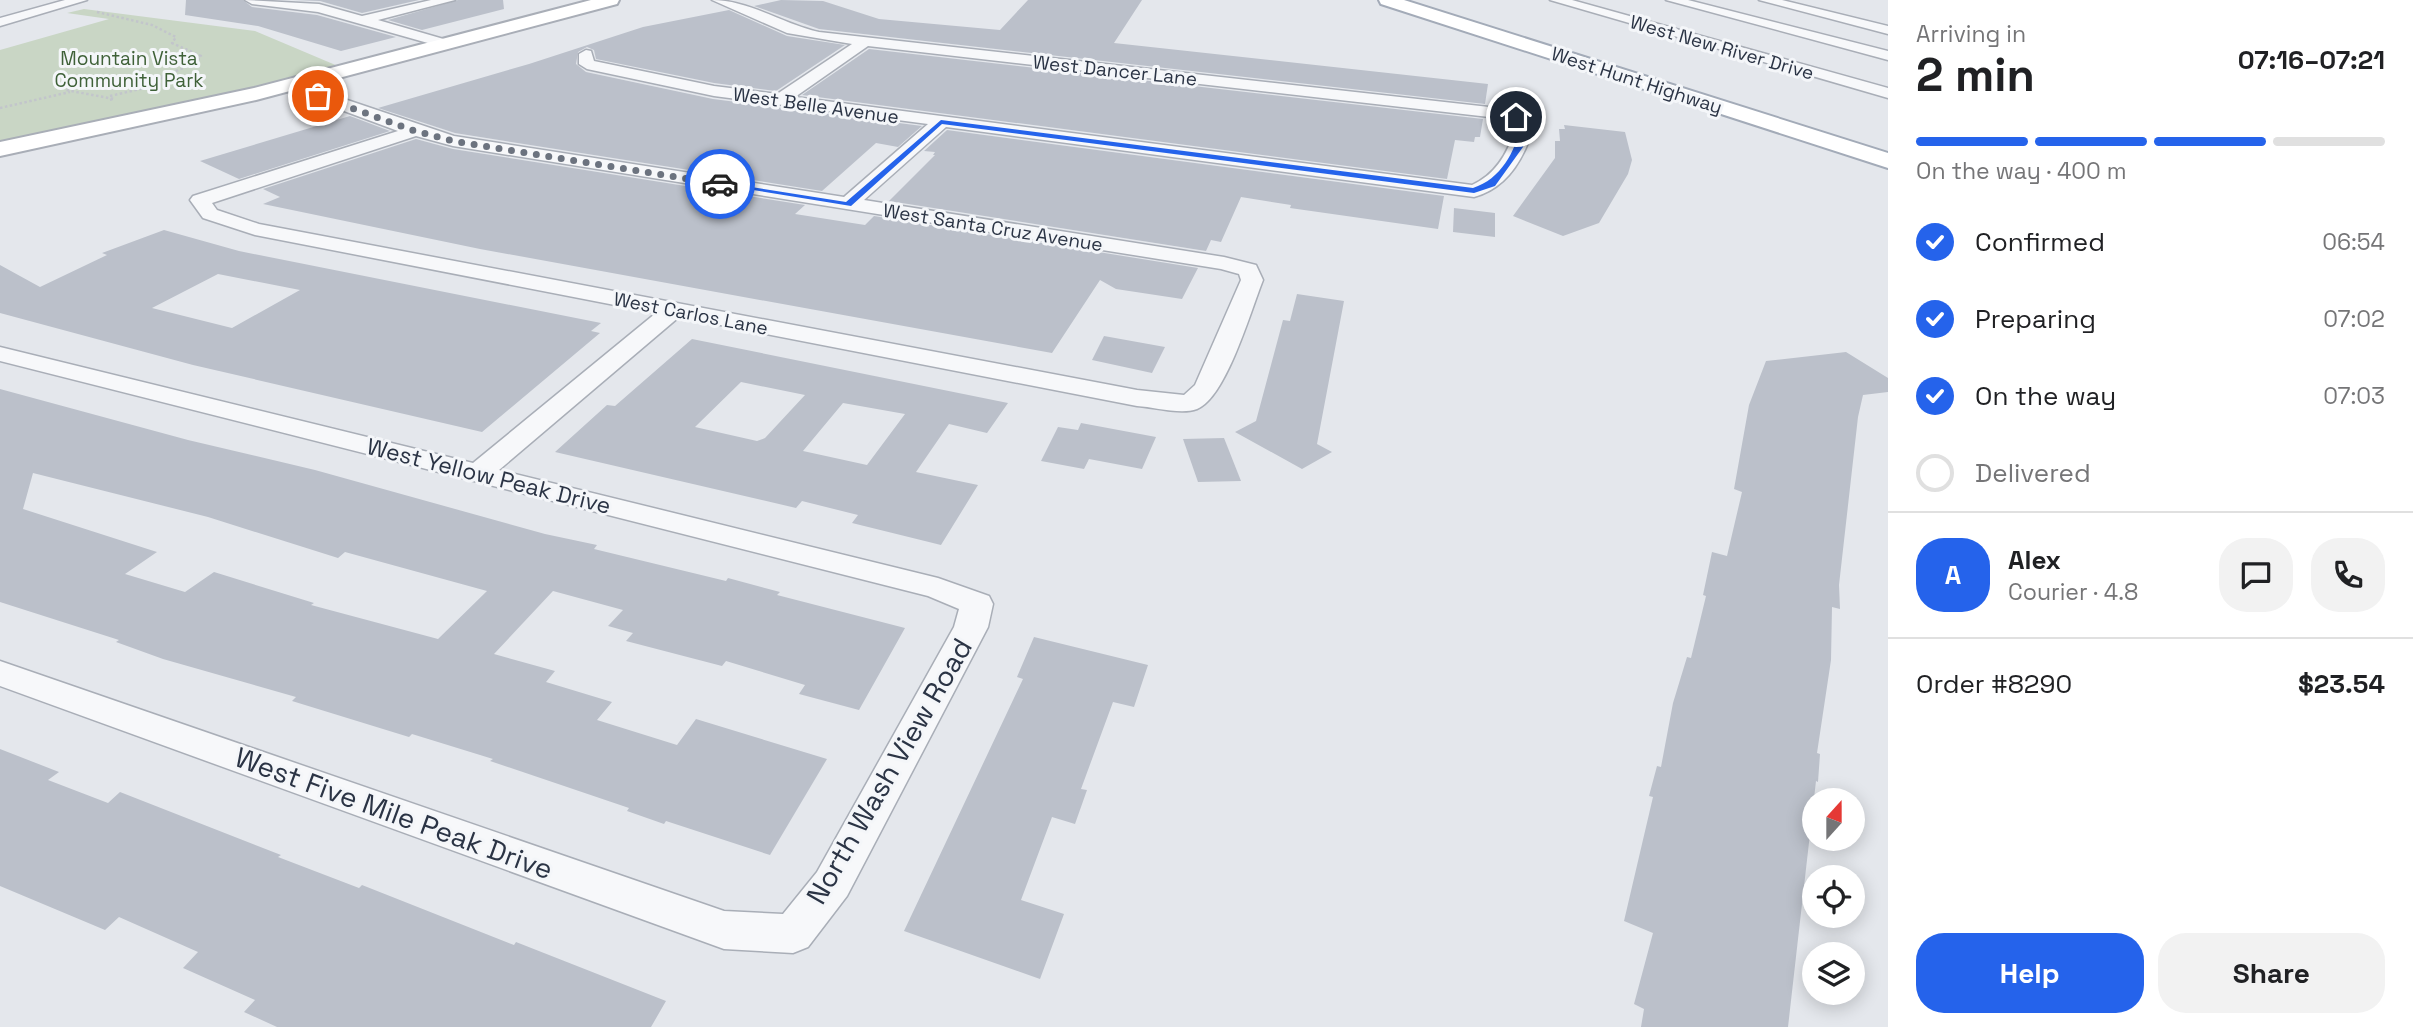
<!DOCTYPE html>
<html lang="en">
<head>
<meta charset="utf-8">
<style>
  body { margin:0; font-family:"Space Grotesk",sans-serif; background:#f2f2f2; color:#202124; height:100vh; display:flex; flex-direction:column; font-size:26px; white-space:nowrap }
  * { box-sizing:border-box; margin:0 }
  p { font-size:23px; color:#757577 }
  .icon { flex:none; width:38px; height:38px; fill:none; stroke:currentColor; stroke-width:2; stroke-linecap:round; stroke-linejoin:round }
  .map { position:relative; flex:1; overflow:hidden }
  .panel { display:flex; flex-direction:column; background:#fff; width:525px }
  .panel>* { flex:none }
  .needle { width:46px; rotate:21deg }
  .tools { position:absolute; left:1802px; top:788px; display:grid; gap:14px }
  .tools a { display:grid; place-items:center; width:63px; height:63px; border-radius:50%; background:#fff; box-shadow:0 4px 18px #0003; font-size:35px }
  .pin { position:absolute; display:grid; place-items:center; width:60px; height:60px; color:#fff; margin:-30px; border:4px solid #fff; border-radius:50%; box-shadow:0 2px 7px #0007 }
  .courier { position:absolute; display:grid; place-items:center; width:70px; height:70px; margin:-35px; border:5px solid #2563eb; border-radius:50%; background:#fff; color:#222; box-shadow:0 2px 9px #0007 }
  .head em { font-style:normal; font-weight:700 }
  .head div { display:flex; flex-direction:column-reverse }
  .head { display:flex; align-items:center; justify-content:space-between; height:119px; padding:0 28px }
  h1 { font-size:46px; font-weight:700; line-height:52px }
  .bar { display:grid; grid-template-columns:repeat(4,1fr); gap:10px 7px; align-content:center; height:84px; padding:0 28px }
  .bar i { height:9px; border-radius:5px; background:#e0e0e0 }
  .bar .current { background:#2563eb }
  .bar p { grid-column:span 4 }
  .line { display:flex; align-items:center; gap:18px; padding:0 28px; border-top:2px solid #e0e0e0 }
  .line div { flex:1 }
  .round { display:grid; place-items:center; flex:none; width:74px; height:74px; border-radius:28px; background:#f2f2f2 }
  ol { padding:0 28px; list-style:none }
  li { display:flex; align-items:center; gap:21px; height:77px }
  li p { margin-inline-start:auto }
  li .icon { padding:7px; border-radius:50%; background:#2563eb; color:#fff; stroke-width:4 }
  li:last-child { color:#757577 }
  li i { width:38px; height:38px; border:4px solid #e0e0e0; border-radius:50% }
  .button { display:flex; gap:14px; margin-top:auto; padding:14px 28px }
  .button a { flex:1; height:80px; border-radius:28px; background:#2563eb; color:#fff; font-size:28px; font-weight:700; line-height:80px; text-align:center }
  .button a+a { background:#f2f2f2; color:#202124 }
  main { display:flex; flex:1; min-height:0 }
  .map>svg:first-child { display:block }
</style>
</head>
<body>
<main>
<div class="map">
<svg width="1888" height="1027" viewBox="0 0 1888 1027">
  <rect width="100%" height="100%" fill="#e4e7ec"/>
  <!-- green -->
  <polygon fill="#c9d6c5" points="84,9 255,31 345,69 0,149 0,50 109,19 67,13"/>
  <!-- building -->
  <g fill="#bbc0ca" fill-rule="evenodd">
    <polygon points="186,0 243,0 252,7 317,15 396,37 341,51 258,26 185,15"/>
    <polygon points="294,0 419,0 362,13 320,1"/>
    <polygon points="458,0 503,0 504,9 422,30 388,20"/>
    <polygon points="781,0 823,1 879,19 1000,30 1028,0 1142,0 1114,43 1488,84 1485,104 819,29 754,6"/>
    <polygon points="729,10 787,36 845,45 776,91 714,83 596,59 594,50 587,47 578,52 576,64 586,72 713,99 922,126 898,147 876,143 822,191 455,133 378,108 529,64 643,27"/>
    <polygon points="869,49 1483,119 1480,137 1475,137 1474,142 1455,140 1447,179 802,95"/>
    <polygon points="350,116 390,131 239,179 200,161"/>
    <polygon points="1564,125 1625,132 1632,160 1628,174 1599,223 1563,236 1513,216 1555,158 1555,141 1560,141 1559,129 1565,129"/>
    <polygon points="947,130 1444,196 1438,229 1290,208 1291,205 1241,197 1221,242 1211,240 1206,251 889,201 935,155 933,155 935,152 924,151"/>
    <polygon points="416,139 453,149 805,205 795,214 865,225 874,216 1198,268 1182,299 1116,289 1100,280 1052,353 480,249 263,204 280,197 263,189"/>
    <polygon points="1454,208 1495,213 1495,237 1453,232"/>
    <path d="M164 230 239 251 601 323 591 331 600 333 482 432 193 365 0 313V265L40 287 107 255 102 253ZM218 274 300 290 232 328 152 308Z"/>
    <polygon points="1297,294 1344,301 1317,444 1332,452 1302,469 1235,432 1256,421 1283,320 1290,321"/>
    <polygon points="1104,336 1165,347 1152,373 1092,360"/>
    <path d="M692 339 1008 403 987 433 949 424 916 472 978 485 941 545 852 523 858 515 802 501 796 508 555 452 607 405 615 406ZM741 382 805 395 765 438 757 441 695 427ZM843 403 905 414 867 465 803 451Z"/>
    <polygon points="1846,352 1888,378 1888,392 1863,395 1858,417 1839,585 1840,609 1832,607 1831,660 1817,753 1820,754 1818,782 1816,781 1788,1027 1641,1027 1644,1009 1634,1004 1653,933 1624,921 1653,797 1649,796 1657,766 1661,767 1673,703 1687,657 1691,658 1706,596 1703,595 1712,552 1727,556 1742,492 1734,489 1749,405 1766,361"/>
    <path d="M0 389 188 440 315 470 545 534 597 545 594 549 726 581 728 578 780 592 777 595 905 628 859 710 799 694 805 685 726 661 722 666 626 641 633 633 608 626 623 610 553 591 494 654 555 671 546 682 612 702 597 720 677 745 696 719 827 759 770 855 666 821 664 824 627 811 629 808 490 761 493 759 412 734 409 737 292 701 296 697 163 659 116 642 119 640 0 602ZM33 473 208 517 338 558 345 552 487 591 438 639 311 605 314 603 214 572 185 592 125 574 157 552 23 509Z"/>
    <polygon points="1081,423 1156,437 1142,469 1089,459 1084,469 1041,461 1058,427 1078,430"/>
    <polygon points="1224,438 1241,481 1198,482 1183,439"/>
    <polygon points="1034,637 1148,665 1134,707 1113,702 1081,789 1087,790 1075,824 1052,817 1021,900 1064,914 1040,979 904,931 1023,679 1017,677"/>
    <polygon points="0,749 59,772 48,780 108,803 120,792 281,855 278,857 359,888 362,885 514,945 516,942 666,1001 651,1027 277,1027 244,1012 255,1000 183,968 198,952 119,917 105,930 0,886"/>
  </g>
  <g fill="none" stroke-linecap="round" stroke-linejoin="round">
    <defs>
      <g id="street">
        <polygon points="65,0 87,0 0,26 0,18"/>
        <polygon points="245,0 319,4 362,16 431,0 455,0 378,20 447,40 447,46 442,47 318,12 252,4"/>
        <path d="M712 0C749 0 783 24 819 32L1498 108 1521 113 1534 125C1525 157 1508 188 1474 197L946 127 864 200 1224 257 1256 265 1263 280C1251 310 1226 398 1197 409 1181 415 1154 407 1137 406L679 317 499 470 938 578 989 596 993 604 988 627 847 896 808 947 793 953 724 949 0 686V661L724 911 783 914 817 872 954 627 959 609 928 596 0 361V347L473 463 656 313 255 235 203 218 190 200 193 196 398 131 282 88 280 85 288 80 454 136 844 197 928 124 714 96 587 69 579 64V54L586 50 591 51 594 61 714 86 777 94 852 44 787 33ZM868 46 1498 118 1516 126C1509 151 1497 174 1472 185L795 97ZM416 136 453 146 1221 269 1239 274 1241 280 1195 385 1184 395 1137 390 259 224 217 210 212 203Z"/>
        <polygon points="1550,0 1572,0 1888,88 1888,98"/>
        <polygon points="1666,0 1688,0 1888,51 1888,60"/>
        <polygon points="1759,0 1782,0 1888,26 1888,34"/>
      </g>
      <polygon id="secondary" points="591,0 619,0 617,4 256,100 0,156 0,142 254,88"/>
      <polygon id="primary" points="1379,0 1404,0 1888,153 1888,168 1381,4"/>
    </defs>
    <!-- street casing -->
    <use href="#street" stroke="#a9aeb7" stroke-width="3"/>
    <!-- secondary casing -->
    <use href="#secondary" stroke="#a9aeb7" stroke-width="4"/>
    <!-- primary casing -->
    <use href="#primary" stroke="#a3abb8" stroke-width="4"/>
    <!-- path -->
    <g stroke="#c2c5cb" stroke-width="2.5" stroke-dasharray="2.5 2.5" stroke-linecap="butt">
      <polyline points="97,12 152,25 176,37 172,43 201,56 194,64 160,77 172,88"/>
      <polyline points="75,87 66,90 114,99 109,100"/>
      <polyline points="110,96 201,75"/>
      <polyline points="0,108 70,92"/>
    </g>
    <!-- street -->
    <use href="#street" fill="#f7f8fa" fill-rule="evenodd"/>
    <!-- secondary -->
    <use href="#secondary" fill="#fff" fill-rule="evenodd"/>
    <!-- primary -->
    <use href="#primary" fill="#fff" fill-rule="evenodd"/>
  </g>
  <!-- route -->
  <path fill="#2563eb" d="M1518 115 1528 125 1523 147 1495 186 1474 193 942 124 851 206 716 184 720 182 846 202 941 120 1473 188C1501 179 1515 152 1521 125L1512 117Z"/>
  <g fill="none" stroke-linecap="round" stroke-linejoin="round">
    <!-- done -->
    <polyline stroke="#6c737f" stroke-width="7" stroke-dasharray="0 12.6" points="318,96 415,131 453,141 720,184"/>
  </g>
  <g text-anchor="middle" stroke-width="6" stroke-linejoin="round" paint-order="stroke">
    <!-- far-street labels -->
    <g font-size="19" fill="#2b3445" stroke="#f4f6f9">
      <text transform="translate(1722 47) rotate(16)" y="7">West New River Drive</text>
      <text transform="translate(1115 70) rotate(6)" y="7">West Dancer Lane</text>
      <text transform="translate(1637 80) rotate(18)" y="7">West Hunt Highway</text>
      <text transform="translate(816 105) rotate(8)" y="7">West Belle Avenue</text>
      <text transform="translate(993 227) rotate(9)" y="7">West Santa Cruz Avenue</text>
      <text transform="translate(691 313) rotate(11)" y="7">West Carlos Lane</text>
    </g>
    <!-- far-park labels -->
    <g font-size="19" fill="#3f6138" stroke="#f4f6f9">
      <text x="129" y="65">Mountain Vista<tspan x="129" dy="22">Community Park</tspan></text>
    </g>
    <!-- street labels -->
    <g font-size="23" fill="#2b3445" stroke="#f4f6f9">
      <text transform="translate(489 476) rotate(14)" y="8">West Yellow Peak Drive</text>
    </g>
    <!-- near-street labels -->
    <g font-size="28" fill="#2b3445" stroke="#f4f6f9">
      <text transform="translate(889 771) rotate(-60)" y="10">North Wash View Road</text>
      <text transform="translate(394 813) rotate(20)" y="10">West Five Mile Peak Drive</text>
    </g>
  </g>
</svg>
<div class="tools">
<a><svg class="needle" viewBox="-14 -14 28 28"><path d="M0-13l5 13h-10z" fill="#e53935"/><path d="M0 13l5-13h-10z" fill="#757577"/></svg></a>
<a><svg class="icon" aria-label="locate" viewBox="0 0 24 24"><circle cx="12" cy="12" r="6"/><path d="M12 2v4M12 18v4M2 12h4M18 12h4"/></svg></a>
<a><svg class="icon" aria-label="layers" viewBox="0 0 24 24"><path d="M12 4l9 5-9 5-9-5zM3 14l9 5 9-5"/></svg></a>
</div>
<div class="pin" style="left:318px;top:96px;background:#ea580c"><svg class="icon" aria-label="bag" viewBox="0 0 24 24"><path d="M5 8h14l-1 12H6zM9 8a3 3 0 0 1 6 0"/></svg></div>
<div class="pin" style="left:1516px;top:117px;background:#1f2937"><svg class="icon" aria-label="home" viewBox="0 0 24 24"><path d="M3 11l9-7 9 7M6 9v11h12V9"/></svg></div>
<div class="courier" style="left:720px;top:184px"><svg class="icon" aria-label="car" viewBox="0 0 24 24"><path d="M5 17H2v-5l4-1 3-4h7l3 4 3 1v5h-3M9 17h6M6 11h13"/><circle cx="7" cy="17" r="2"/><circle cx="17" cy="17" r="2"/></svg></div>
</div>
<section class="panel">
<div class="head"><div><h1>2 min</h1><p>Arriving in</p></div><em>07:16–07:21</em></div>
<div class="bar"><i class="current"></i><i class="current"></i><i class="current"></i><i></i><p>On the way · 400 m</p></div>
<ol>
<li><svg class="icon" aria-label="check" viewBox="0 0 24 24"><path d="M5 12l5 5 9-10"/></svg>Confirmed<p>06:54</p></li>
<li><svg class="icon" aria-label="check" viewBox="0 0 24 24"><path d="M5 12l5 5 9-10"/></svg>Preparing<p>07:02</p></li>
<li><svg class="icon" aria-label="check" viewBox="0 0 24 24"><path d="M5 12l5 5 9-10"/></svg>On the way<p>07:03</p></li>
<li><i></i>Delivered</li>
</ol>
<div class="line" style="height:126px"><b class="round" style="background:#2563eb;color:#fff">A</b><div><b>Alex</b><p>Courier · 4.8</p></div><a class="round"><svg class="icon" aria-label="chat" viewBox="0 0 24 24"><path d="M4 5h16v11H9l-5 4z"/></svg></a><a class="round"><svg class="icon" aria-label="phone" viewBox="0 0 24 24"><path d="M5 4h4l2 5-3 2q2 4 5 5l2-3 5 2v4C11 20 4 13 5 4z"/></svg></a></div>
<div class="line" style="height:91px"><div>Order #8290</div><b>$23.54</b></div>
<div class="button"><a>Help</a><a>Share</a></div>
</section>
</main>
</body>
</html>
